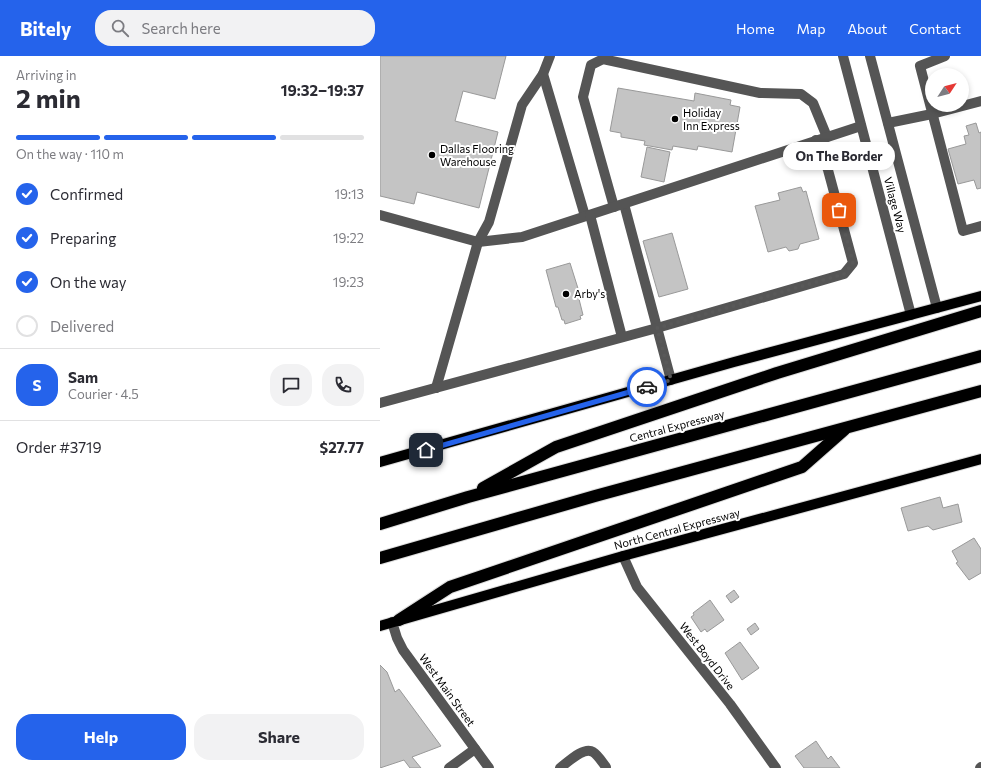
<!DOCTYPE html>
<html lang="en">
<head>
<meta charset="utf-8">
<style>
  body { margin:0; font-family:Commissioner,sans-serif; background:#f2f2f3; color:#2b2b33; height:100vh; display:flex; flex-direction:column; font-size:15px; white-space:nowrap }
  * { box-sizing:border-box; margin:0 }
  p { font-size:13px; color:#7c7c81 }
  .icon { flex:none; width:22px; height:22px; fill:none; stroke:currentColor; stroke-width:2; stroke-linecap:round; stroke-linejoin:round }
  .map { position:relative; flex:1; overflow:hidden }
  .sheet { display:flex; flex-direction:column; background:#fff; width:380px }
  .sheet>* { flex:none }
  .needle { width:26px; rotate:54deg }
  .controls { position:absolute; left:545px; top:12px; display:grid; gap:8px }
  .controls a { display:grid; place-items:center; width:44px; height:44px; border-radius:50%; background:#fff; box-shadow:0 2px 6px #0003; font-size:20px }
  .pin { position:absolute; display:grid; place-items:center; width:34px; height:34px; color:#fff; margin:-17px; border-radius:8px; box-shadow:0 2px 6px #0006 }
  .courier { position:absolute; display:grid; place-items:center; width:40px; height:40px; margin:-20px; border:3px solid #2563eb; border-radius:50%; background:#fff; color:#222; box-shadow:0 1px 5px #0007 }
  .bubble { position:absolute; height:28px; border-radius:14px; background:#fff; box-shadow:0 2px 6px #0003; font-size:13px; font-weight:700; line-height:28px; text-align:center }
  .head em { font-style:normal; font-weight:700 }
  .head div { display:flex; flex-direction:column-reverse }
  .head { display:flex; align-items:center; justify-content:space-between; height:68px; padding:0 16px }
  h1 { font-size:26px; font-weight:700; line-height:30px }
  .bar { display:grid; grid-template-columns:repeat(4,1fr); gap:6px 4px; align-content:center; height:48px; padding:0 16px }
  .bar i { height:5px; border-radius:3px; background:#e1e1e2 }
  .bar .current { background:#2563eb }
  .bar p { grid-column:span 4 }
  .line { display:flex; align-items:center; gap:10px; padding:0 16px; border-top:1px solid #e1e1e2 }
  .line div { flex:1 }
  .round { display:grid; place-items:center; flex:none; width:42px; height:42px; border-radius:16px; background:#f2f2f3 }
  ol { padding:0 16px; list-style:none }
  li { display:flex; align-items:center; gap:12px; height:44px }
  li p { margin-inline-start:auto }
  li .icon { padding:4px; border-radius:50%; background:#2563eb; color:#fff; stroke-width:4 }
  li:last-child { color:#7c7c81 }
  li i { width:22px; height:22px; border:2px solid #e1e1e2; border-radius:50% }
  .cta { display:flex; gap:8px; margin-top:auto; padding:8px 16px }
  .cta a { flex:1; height:46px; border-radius:16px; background:#2563eb; color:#fff; font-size:16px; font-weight:700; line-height:46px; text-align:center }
  .cta a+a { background:#f2f2f3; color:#2b2b33 }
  header { display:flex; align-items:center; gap:24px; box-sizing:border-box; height:56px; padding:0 20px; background:#2563eb; color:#fff }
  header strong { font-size:19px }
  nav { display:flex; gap:22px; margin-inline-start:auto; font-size:14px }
  .search { width:280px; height:36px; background:#f2f2f3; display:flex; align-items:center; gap:10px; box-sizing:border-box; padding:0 14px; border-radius:16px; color:#7c7c81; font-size:15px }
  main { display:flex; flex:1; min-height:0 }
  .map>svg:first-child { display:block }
</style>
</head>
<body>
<header>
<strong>Bitely</strong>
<div class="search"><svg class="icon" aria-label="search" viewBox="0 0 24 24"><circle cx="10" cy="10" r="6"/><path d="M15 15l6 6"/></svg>Search here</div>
<nav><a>Home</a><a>Map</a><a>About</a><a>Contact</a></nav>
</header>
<main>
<section class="sheet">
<div class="head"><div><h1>2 min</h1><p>Arriving in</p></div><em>19:32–19:37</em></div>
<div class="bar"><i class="current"></i><i class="current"></i><i class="current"></i><i></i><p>On the way · 110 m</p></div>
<ol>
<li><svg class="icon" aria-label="check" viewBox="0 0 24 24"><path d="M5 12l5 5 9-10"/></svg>Confirmed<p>19:13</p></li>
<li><svg class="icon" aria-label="check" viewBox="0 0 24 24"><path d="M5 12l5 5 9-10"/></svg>Preparing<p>19:22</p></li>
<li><svg class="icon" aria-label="check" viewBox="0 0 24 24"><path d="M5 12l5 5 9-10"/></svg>On the way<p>19:23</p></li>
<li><i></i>Delivered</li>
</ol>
<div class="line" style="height:72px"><b class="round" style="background:#2563eb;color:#fff">S</b><div><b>Sam</b><p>Courier · 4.5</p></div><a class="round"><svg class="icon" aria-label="chat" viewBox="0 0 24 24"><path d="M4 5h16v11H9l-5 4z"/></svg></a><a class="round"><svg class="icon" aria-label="phone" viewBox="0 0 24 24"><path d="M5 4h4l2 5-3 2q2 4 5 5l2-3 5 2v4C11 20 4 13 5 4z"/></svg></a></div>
<div class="line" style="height:52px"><div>Order #3719</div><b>$27.77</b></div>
<div class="cta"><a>Help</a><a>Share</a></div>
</section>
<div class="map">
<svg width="601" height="712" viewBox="0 0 601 712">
  <rect width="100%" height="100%" fill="#fff"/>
  <!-- building -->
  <g fill="#c4c4c4" stroke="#999">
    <polygon points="0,0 126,0 115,43 83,35 75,65 118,76 99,152 37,136 34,148 0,140"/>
    <polygon points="238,32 314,45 315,37 351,44 350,49 360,51 352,96 318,90 317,94 293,90 292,94 264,89 265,85 241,81 241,77 230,75"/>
    <polygon points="596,67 599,77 601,76 601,132 597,133 594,124 578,128 568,93 586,88 584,80 589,79 586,70"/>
    <polygon points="267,91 290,96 284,126 261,121"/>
    <polygon points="421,131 423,136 426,135 439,183 420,188 418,193 409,195 406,191 388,196 375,150 400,144 398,137"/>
    <polygon points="292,177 308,233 279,241 263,185"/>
    <polygon points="190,207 201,242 199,243 203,259 200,260 201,263 185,268 184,264 182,264 178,251 176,251 166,214"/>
    <polygon points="560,441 563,452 578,448 582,466 553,474 548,470 528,475 521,452"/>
    <polygon points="594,482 601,493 601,517 589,524 576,507 578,506 572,495"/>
    <polygon points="354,534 359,541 351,547 346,540"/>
    <polygon points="330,544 344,564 327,576 325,573 321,576 311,561 314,559 313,557"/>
    <polygon points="375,567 379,573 371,579 367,573"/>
    <polygon points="360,586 379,612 362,624 345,597"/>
    <polygon points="0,609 7,616 15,636 19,633 61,690 32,701 41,712 30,712 24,704 0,712"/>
    <polygon points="436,685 448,703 451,700 460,712 424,712 415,700"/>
  </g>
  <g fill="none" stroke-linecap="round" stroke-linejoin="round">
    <defs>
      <g id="major">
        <polyline points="0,406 354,306 601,240"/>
        <polyline points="0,570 243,500 601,403"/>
      </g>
      <g id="highway">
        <polyline points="103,432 176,391 397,317 601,255"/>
        <polyline points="0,468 88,441 601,300"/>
        <polyline points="0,502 215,440 601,335"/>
        <polyline points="19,564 70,531 422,411 464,374"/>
      </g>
    </defs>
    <!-- major casing -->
    <use href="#major" stroke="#dbdbdb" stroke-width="12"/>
    <!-- highway casing -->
    <use href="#highway" stroke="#dbdbdb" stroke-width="14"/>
    <!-- minor -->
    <g stroke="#555" stroke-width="10">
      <polyline points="463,0 531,259"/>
      <polyline points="490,0 557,252"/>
      <polyline points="565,0 540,10 583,175 601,170"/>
      <polyline points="163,18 205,160"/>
      <polyline points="508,67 552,58 601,45"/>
      <polyline points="244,148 291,324"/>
      <polyline points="234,151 203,41 211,9 223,3 380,37 421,38 433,47 447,81"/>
      <polyline points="0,159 98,186 142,181 481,70"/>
      <polyline points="210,159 242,281"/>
      <polyline points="56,332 98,186 109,166 142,49 163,18 170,0"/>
      <polyline points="0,347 277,272 464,218 473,207 448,114 436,84"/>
      <polyline points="243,500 257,531 350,648 396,712"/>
      <polyline points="12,566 17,582 23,594 109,712"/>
      <polyline points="69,712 95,693"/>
      <path d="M180 712C188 706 204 690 213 696 218 699 222 706 226 711"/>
      <polyline points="600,712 601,711"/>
    </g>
    <!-- major -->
    <use href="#major" stroke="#000" stroke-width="10"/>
    <!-- highway -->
    <use href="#highway" stroke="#000" stroke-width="12"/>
  </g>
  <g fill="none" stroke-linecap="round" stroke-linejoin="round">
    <!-- done -->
    <polyline stroke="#595959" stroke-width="4" stroke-dasharray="0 7.2" points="267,331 291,324 277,272 464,218 473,207 459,154"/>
    <!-- route -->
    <polyline stroke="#2563eb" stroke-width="5" points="46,394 267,331"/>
  </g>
  <!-- markers -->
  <g fill="#000" stroke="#fff" stroke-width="1.5">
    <circle cx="295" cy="63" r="4"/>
    <circle cx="52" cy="99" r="4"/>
    <circle cx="186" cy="238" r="4"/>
  </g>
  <g text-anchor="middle" stroke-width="4" stroke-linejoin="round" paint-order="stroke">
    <!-- poi labels -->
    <g font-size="11" fill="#000" stroke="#fff" text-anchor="start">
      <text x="303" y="61">Holiday<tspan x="303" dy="13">Inn Express</tspan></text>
      <text x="60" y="97">Dallas Flooring<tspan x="60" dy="13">Warehouse</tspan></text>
      <text x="194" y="242">Arby's</text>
    </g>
    <!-- street labels -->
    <g font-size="11" fill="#000" stroke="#fff">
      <text transform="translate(515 149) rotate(75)" y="4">Village Way</text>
      <text transform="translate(297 370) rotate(-15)" y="4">Central Expressway</text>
      <text transform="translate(297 473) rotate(-15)" y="4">North Central Expressway</text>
      <text transform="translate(327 600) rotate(52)" y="4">West Boyd Drive</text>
      <text transform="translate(67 634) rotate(54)" y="4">West Main Street</text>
    </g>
  </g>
</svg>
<div class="controls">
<a><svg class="needle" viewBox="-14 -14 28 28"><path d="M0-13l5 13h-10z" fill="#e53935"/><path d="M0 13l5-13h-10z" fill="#7c7c81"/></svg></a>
</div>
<div class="pin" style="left:459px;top:154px;background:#ea580c"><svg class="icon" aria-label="bag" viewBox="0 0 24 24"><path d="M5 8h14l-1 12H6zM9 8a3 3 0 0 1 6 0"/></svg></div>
<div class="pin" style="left:46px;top:394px;background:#1f2937"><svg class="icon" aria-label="home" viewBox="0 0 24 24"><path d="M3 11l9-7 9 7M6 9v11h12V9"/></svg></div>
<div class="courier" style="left:267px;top:331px"><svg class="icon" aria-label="car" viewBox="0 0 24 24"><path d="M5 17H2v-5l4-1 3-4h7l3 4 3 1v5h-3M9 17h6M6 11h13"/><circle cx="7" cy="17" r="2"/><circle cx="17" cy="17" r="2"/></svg></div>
<div class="bubble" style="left:403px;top:86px;width:112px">On The Border</div>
</div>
</main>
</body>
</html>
